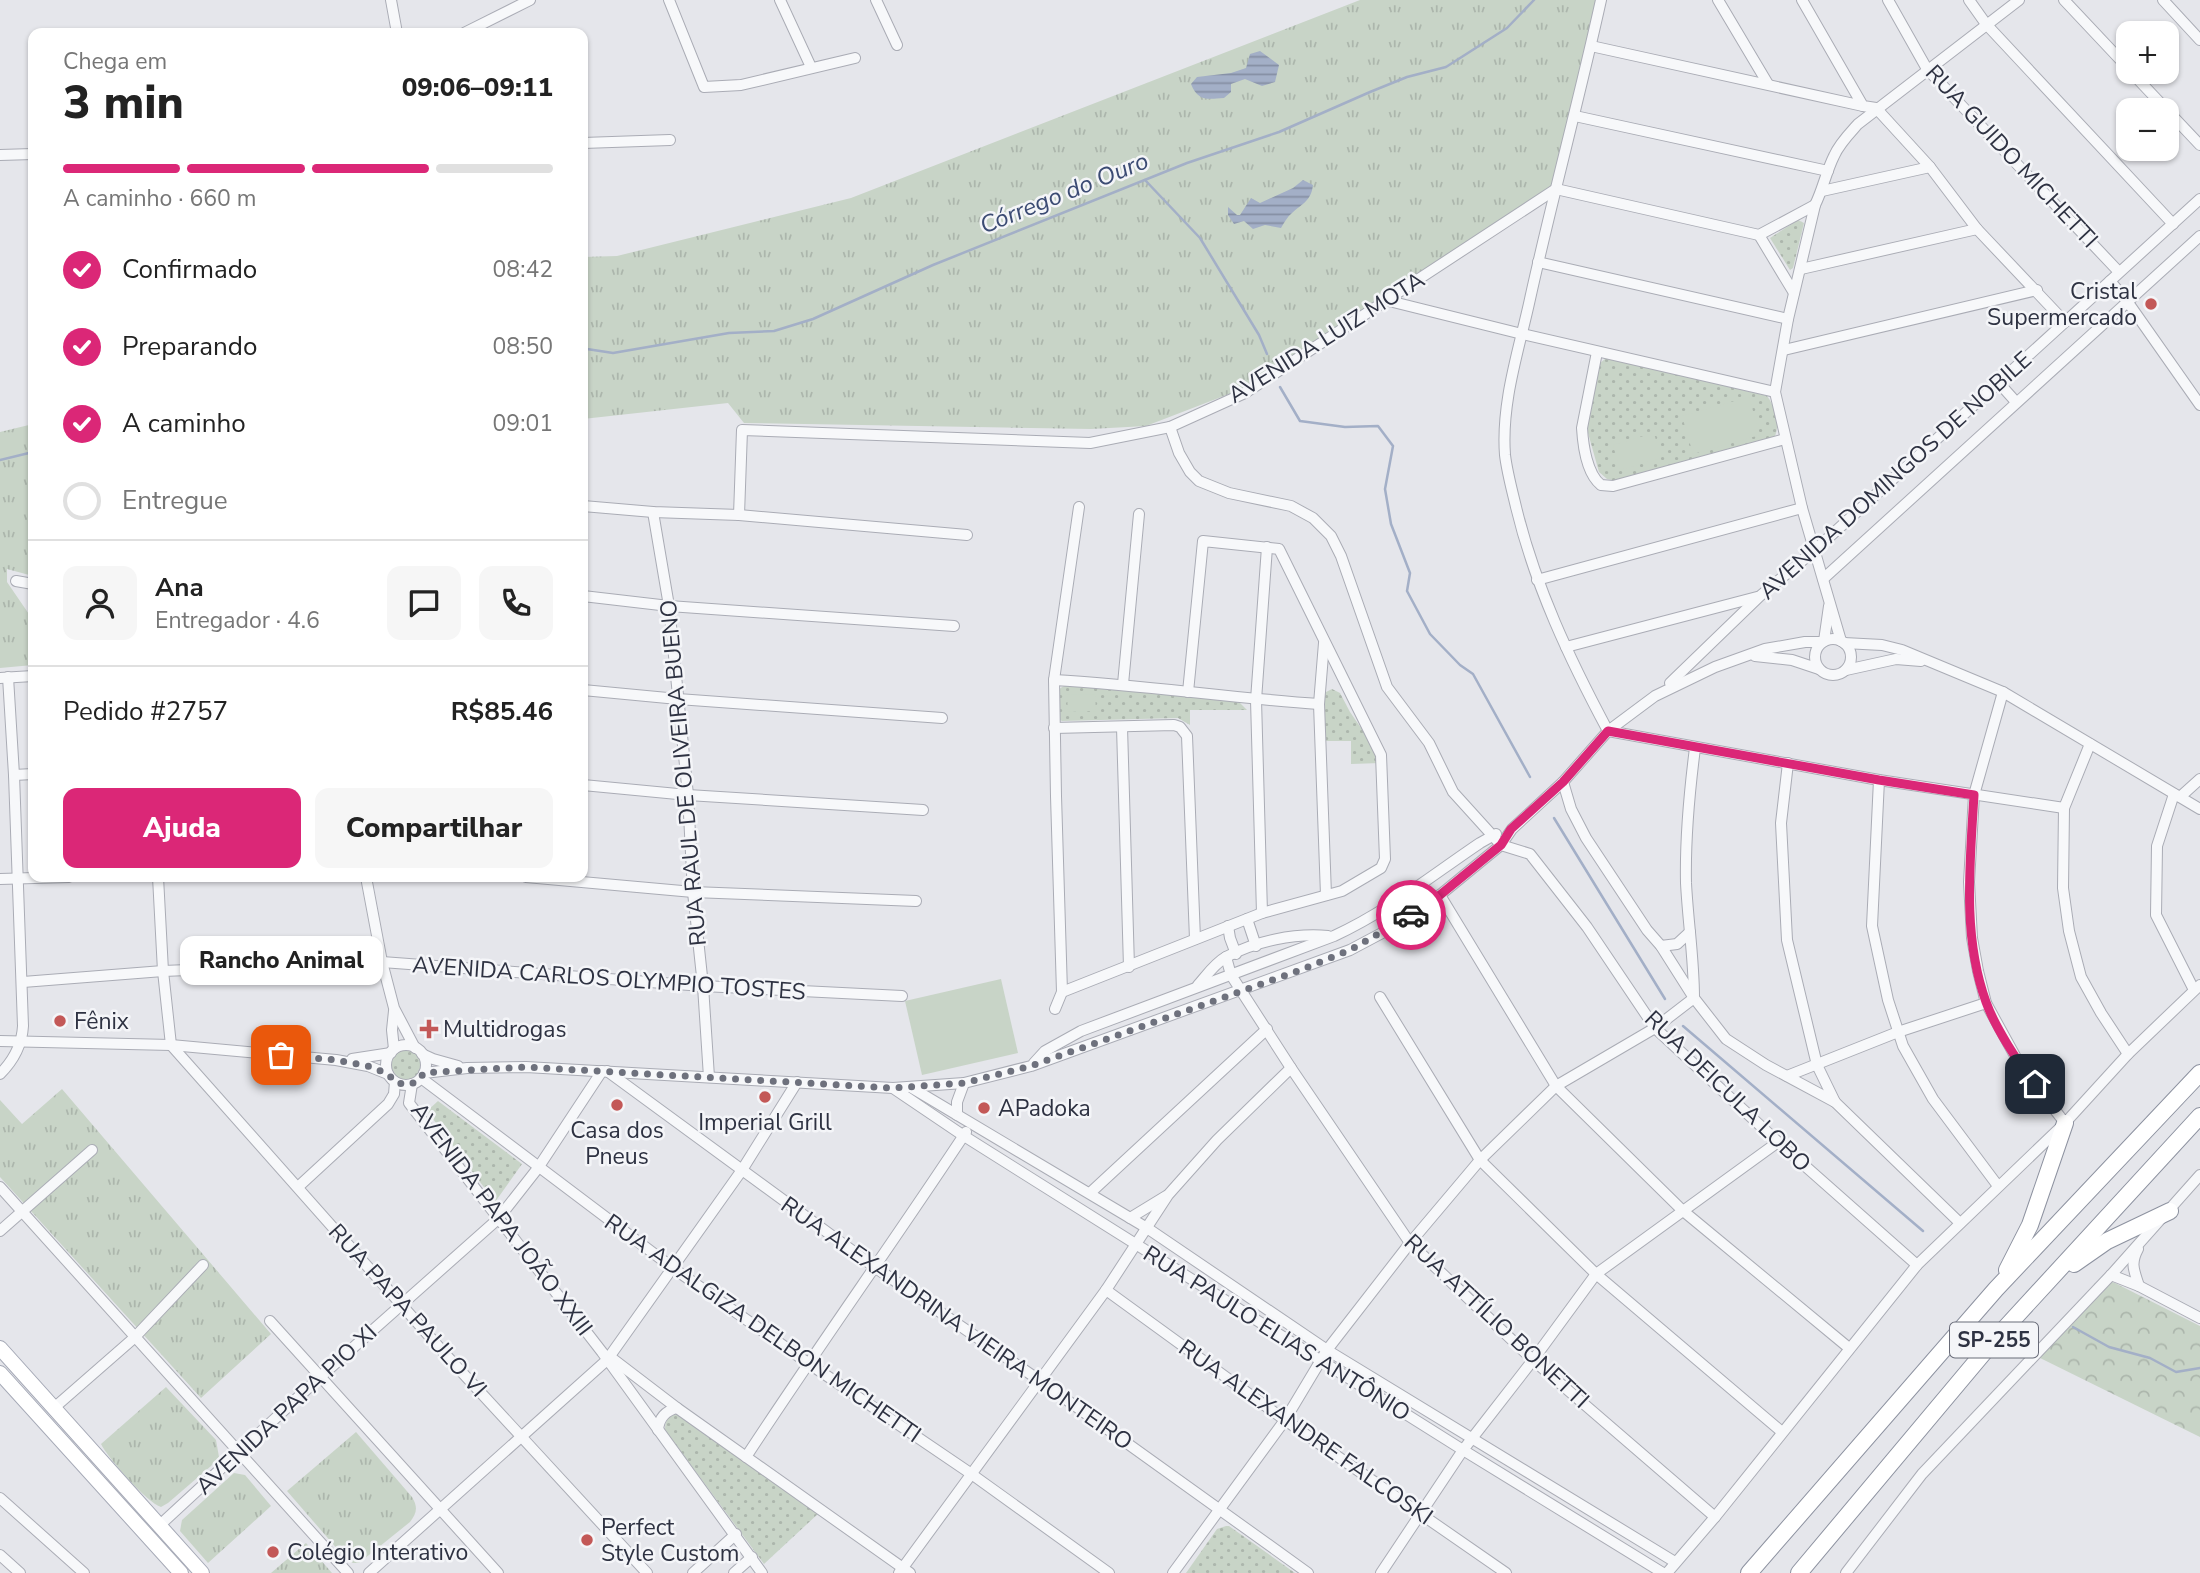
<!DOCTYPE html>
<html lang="pt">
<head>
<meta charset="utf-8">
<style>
  body { margin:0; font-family:"Nunito Sans",sans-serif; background:#f6f6f6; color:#222; height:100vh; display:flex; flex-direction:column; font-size:26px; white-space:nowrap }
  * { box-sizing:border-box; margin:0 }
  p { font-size:23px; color:#767676 }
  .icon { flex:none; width:38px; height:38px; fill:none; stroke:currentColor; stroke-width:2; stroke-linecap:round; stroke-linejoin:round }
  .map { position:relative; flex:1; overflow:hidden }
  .side { position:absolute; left:28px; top:28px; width:560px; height:854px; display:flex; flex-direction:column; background:#fff; border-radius:14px; box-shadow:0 2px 5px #0004 }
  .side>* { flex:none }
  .buttons { position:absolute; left:2116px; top:21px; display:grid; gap:14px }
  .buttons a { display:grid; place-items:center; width:63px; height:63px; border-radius:14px; background:#fff; box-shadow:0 2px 5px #0004; font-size:35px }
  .pin { position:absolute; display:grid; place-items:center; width:60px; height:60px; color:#fff; margin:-30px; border-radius:14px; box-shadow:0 4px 10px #0006 }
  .courier { position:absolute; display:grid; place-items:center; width:70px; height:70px; margin:-35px; border:5px solid #db2777; border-radius:50%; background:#fff; color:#222; box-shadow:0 2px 9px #0007 }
  .bubble { position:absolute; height:49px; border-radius:14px; background:#fff; box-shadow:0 2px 5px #0004; font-size:23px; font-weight:800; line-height:49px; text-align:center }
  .overview em { font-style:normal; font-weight:800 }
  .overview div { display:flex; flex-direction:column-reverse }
  .overview { display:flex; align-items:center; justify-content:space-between; height:119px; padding:0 35px }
  h1 { font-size:46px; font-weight:800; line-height:52px }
  .bar { display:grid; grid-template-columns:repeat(4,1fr); gap:10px 7px; align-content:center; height:84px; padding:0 35px }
  .bar i { height:9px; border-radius:5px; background:#e0e0e0 }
  .bar .selected { background:#db2777 }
  .bar p { grid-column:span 4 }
  .line { display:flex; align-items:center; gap:18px; padding:0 35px; border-top:2px solid #e0e0e0 }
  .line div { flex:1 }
  .round { display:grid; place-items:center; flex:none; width:74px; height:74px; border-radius:14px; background:#f6f6f6 }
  ol { padding:0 35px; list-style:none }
  li { display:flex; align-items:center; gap:21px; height:77px }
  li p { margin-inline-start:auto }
  li .icon { padding:7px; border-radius:50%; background:#db2777; color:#fff; stroke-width:4 }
  li:last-child { color:#767676 }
  li i { width:38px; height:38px; border:4px solid #e0e0e0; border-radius:50% }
  .button { display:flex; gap:14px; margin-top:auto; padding:14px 35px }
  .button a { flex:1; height:80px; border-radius:14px; background:#db2777; color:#fff; font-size:28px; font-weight:800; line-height:80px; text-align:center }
  .button a+a { background:#f6f6f6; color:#222 }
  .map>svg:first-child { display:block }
</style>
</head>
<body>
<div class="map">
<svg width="2200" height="1573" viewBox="0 0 2200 1573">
  <defs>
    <pattern id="grass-tufts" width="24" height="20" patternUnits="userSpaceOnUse" patternTransform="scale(1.75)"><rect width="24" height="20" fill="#c8d4c7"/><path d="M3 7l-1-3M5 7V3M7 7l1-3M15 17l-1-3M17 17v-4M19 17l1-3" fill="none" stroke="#acb6ac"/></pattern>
    <pattern id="forest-crowns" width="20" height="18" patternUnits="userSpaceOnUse" patternTransform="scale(1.75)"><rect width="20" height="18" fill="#c8d4c7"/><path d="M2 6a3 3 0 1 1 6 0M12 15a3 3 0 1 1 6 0" fill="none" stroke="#acb6ac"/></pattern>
    <pattern id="park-dots" width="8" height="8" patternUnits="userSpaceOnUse" patternTransform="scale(1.75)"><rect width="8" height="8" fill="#c8d4c7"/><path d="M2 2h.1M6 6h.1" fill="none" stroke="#acb6ac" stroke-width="1.8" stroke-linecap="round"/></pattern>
    <pattern id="water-rules" width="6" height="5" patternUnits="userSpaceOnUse" patternTransform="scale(1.75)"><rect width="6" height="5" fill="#a3afc7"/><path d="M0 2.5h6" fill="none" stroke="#858fa3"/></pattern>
  </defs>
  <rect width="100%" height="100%" fill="#e5e6eb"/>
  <!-- grass -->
  <g fill="url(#grass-tufts)">
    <polygon points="1360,0 1597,0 1555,189 1383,296 1242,389 1146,426 1091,429 744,423 728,403 583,419 583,257 617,256 851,198"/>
    <polygon points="33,424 33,576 7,569 7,582 33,620 33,665 0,668 0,432"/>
    <polygon points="62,1089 271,1334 201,1398 0,1177 0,1100 22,1124"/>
    <path d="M166 1387 216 1440 219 1457 211 1466 168 1503 161 1507C147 1503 107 1457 101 1444Z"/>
    <path d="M356 1432 412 1497C418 1507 417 1513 410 1522L359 1563H353L346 1559 287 1491Z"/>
    <polygon points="234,1473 245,1475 271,1506 208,1563 180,1531 182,1520"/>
    <polygon points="306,1543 332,1573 271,1573"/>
  </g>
  <!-- forest -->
  <polygon fill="url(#forest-crowns)" points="2105,1280 2115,1283 2200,1326 2200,1437 2036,1356 2095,1283"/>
  <!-- park -->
  <g fill="url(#park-dots)">
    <polygon points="1798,220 1804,223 1793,268 1790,270 1770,238"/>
    <path d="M1610 358 1767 396C1775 406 1781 426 1774 438L1617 481 1607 479 1599 472 1588 433 1587 423 1600 363 1605 359Z"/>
    <polygon points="1067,685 1239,702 1247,710 1190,710 1190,725 1178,718 1062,721 1058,719 1057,691 1062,687"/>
    <polygon points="1332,689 1340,693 1350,712 1379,754 1381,763 1351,764 1351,741 1323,741 1324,693"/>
    <circle cx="406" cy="1065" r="15"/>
    <polygon points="438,1101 522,1164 495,1202 427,1111"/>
    <path d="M678 1414 820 1512 764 1564 665 1430C665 1421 668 1415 678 1414Z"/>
    <polygon points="1226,1526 1229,1526 1295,1573 1186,1573 1217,1529"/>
  </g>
  <!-- pitch -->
  <g fill="#c8d4c7">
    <polygon points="1749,397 1760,435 1693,454 1682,416"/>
    <polygon points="1654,433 1661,458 1620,470 1613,445"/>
    <polygon points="1095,694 1096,711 1068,712 1067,695"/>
    <polygon points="1001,979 1018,1053 922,1075 905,1001"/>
  </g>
  <!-- water -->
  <g fill="url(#water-rules)">
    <path d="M1260 51 1279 65 1275 82 1262 86 1245 79 1231 84V92L1224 98C1208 99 1198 102 1191 84L1197 77 1231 73 1246 68 1250 54Z"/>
    <path d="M1303 180 1313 185C1311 201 1303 203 1292 213 1287 217 1284 223 1281 228L1265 225 1253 229 1244 221 1234 224 1228 215V207L1237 215H1240L1251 198 1260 203 1293 188Z"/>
  </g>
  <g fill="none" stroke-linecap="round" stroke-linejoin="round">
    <!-- stream -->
    <g stroke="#a3afc7" stroke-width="2.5">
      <polyline points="1145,180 1200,238 1259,335 1267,354"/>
      <polyline points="583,351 587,349 613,353 729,333 774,331 813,319 933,265 1187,163 1279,132 1370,92 1407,77 1446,67 1507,28 1534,0"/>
      <polyline points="1280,387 1300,421 1345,427 1378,426 1393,446 1385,489 1391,524 1410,573 1407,591 1430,634 1460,665 1473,674 1530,777"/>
      <polyline points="0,460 33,452"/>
      <polyline points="1554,818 1665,999"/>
      <polyline points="1683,1026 1923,1231"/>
      <polyline points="2073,1327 2109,1347 2150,1358 2176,1372 2200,1368"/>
    </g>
    <defs>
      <g id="minor">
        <polyline points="391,0 397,33"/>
        <polyline points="669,0 704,87 741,85 855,58"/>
        <polyline points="780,0 811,67"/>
        <polyline points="876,0 897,45"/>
        <path d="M1601 0C1579 100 1552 199 1530 299 1519 350 1501 402 1505 455 1507 472 1512 490 1516 507 1535 586 1570 660 1608 731L1879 780 2064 808"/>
        <polyline points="1718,0 1768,84"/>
        <polyline points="1802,0 1863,106 1876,108 1930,167 1977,229 2065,322"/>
        <polyline points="1888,0 1927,69 2119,272"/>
        <polyline points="1969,0 1986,24 2173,224"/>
        <polyline points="2064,0 2128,68"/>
        <polyline points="2163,0 2200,40"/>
        <polyline points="464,33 530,0"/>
        <polyline points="1591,46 1863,106"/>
        <polyline points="2131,72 2200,145"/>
        <polyline points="1575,116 1828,171"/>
        <polyline points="583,143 670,140"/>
        <polyline points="0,155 33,154"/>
        <polyline points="1822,191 1930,167"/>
        <polyline points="1759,235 1794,293"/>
        <polyline points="1538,262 1788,319"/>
        <polyline points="1801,269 1977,229"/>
        <polyline points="2110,281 2127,301 2200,405"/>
        <polyline points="1385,300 1522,334 1775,392"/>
        <polyline points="1784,350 2037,290"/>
        <path d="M1597 352 1582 428C1583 445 1587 474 1601 485L1613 486 1785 439"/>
        <polyline points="1999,383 2016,402"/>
        <polyline points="1170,427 1179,453 1190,472 1199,481 1229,493 1291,506 1313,518 1331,536 1341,556 1387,687 1429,743 1453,792 1501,845 1530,854 1587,927 1655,1028 1778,1142 1917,1265"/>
        <polyline points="583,506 653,512 739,515 967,535"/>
        <polyline points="653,512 669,606 688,795 693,892 703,986 709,1077"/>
        <polyline points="739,515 742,430 1090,443 1170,427 1245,393 1556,189 1759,235 1815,205"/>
        <polyline points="1823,579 2200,236"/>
        <polyline points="1537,580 1802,508"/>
        <polyline points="16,581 33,584"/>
        <polyline points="583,596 669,606 954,626"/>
        <circle cx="1833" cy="657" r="18"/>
        <polyline points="1824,641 1829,606"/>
        <path d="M1841 641 1802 508 1775 392 1788 319 1815 205C1823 189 1826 172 1834 156 1839 144 1849 134 1858 124L2019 0"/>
        <polyline points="1324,643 1319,704 1326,895"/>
        <polyline points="1844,643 1882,645 1902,650 2003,692 2200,809"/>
        <polyline points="1566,647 1757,597"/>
        <polyline points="1755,656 1792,660 1819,669"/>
        <polyline points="1846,670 1896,659 1921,661"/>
        <polyline points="0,678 33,676"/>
        <path d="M1054 680C1143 685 1231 698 1319 704"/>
        <polyline points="1670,683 1760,596 1815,550 2200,199"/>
        <polyline points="1123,684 1139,514"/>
        <polyline points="583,690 678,699 942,718"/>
        <polyline points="1122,727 1129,967"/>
        <polyline points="1054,728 1174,725 1180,727 1187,736 1195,939"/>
        <polyline points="2090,744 2064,808 2063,888 2069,931 2081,977 2101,1013 2128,1054"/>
        <polyline points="1788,763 1781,823 1787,940 1817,1065 1835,1102"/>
        <polyline points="14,775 33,774"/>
        <polyline points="1879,780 1872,926 1888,1000 1903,1046 1933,1099 1998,1186"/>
        <polyline points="1563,782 1571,809 1586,838 1647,930 1661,946 1694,998 1726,1039 1766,1065 1835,1102 1960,1223"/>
        <polyline points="583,785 688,795 923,810"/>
        <polyline points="2174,794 2157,846 2156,915 2194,990"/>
        <polyline points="2180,797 2200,779"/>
        <polyline points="158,877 163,971 171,1045 446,1355 647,1573"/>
        <polyline points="366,877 382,962 394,1008 415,1048"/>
        <polyline points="526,877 693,892 916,901"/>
        <polyline points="0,879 69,877"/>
        <polyline points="1440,895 1556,1086 1682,1210 1849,1348"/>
        <polyline points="1262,913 1256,700 1267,547"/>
        <polyline points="1247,919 1256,946"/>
        <polyline points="1228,926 1230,938 1236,954"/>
        <polyline points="1661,946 1677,944 1690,932"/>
        <polyline points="1226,957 1231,975 1291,1068 1410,1243 1533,1360 1715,1517"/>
        <polyline points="23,982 163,971 382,962 703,986 902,996"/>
        <path d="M1198 985C1206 976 1215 963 1226 957 1256 941 1294 933 1328 936"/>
        <polyline points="1062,992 1262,913 1342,891 1381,868 1385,859 1381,755 1279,549 1203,541 1188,692"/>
        <polyline points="1380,997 1480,1160 1596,1274 1782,1432"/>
        <polyline points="1055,1009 1062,992 1056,796 1054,680 1079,507"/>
        <polyline points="394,1011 392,1030 394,1049"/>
        <polyline points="0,1041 171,1045 336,1060 368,1066 388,1074"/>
        <circle cx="406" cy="1065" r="20"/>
        <polyline points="422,1054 433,1059 458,1066"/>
        <polyline points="352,1059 391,1053"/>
        <path d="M1034 1063 1045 1051 1081 1031 1334 936C1388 911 1431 876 1480 843L1496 834"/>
        <polyline points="607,1071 876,1268 1039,1380 1308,1573"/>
        <polyline points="424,1073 467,1068 526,1067 893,1088 964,1083 1031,1066 1350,950 1399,924 1440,895 1501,845 1512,829 1563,782 1608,731 1655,696 1715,667 1765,649 1805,642 1822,642"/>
        <path d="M0 1074C13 1061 22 1044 23 1026L14 775 8 677"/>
        <polyline points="1787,1076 1898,1032 1986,1003"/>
        <polyline points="421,1078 673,1268 808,1363 970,1473 1109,1573"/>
        <polyline points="412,1084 409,1103 602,1352 762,1573"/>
        <polyline points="893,1088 964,1136 1463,1450 1663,1573"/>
        <polyline points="912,1088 1147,1228 1327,1350 1675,1562"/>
        <polyline points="957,1115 957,1102 964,1083"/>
        <polyline points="2065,1123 2128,1054 2200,985"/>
        <polyline points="0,1187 348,1573"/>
        <polyline points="298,1187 388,1104 394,1094 395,1082"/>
        <polyline points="1090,1193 1267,1029"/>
        <polyline points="1130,1218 1166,1196"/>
        <polyline points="0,1231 92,1150"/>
        <path d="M2138 1249C2130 1264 2134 1270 2139 1286"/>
        <polyline points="2111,1275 2139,1286 2200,1318"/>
        <polyline points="1106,1290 1285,1420 1506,1573"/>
        <polyline points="270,1321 498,1573"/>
        <polyline points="609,1356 677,1408 910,1573"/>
        <polyline points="55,1407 134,1338 203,1265"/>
        <path d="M658 1430C659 1418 665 1411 677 1408"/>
        <path d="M746 1457C818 1347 894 1241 966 1132"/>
        <polyline points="0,1498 84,1573"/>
        <polyline points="160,1525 320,1377 498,1219 538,1168 602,1071"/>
        <polyline points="0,1555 20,1573"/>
        <polyline points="369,1573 607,1360 742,1170 797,1082"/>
        <polyline points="693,1573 736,1534"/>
        <polyline points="734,1573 752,1557"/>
        <polyline points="899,1573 1106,1290 1168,1195 1217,1140 1291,1068"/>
        <path d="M1173 1573 1285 1420 1327 1350 1410 1243 1480 1160 1556 1086 1655 1028 1694 998C1694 959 1688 922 1686 883 1685 836 1689 795 1695 748"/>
        <polyline points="1381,1573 1463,1450 1533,1360 1596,1274 1778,1142"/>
        <polyline points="1667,1573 1715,1517 1917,1265 2065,1123 2020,1065 1986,1003 1978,971 1972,938 1969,882 1974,795 2003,692"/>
        <polyline points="1846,1573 1922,1474 2111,1275 2200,1175"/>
      </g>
      <g id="major">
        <polyline points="0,1348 202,1573"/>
        <polyline points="0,1373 181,1573"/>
      </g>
      <g id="highway">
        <polyline points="2074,1264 2107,1241 2170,1211"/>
        <polyline points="2007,1270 2030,1225 2065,1123"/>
        <polyline points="1749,1573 1996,1289 2200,1073"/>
        <polyline points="1799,1573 1996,1338 2200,1116"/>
      </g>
    </defs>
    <!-- minor casing -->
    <use href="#minor" stroke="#aaacb5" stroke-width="12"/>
    <!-- major casing -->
    <use href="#major" stroke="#a5a9b6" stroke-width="16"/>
    <!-- highway casing -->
    <use href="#highway" stroke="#8d92a0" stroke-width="18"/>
    <!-- minor -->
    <use href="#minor" stroke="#f7f8fa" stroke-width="10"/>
    <!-- major -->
    <use href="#major" stroke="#fff" stroke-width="14"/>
    <!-- highway -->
    <use href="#highway" stroke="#fff" stroke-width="16"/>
  </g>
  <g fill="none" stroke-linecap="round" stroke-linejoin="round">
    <!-- done -->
    <polyline stroke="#6e717d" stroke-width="7" stroke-dasharray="0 12.6" points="281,1055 336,1060 368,1066 388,1074 395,1082 406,1085 417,1082 424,1073 435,1072 526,1067 893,1088 964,1083 1031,1066 1298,971 1350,950 1411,915"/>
    <!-- route -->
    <path stroke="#db2777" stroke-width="9" d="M1411 915 1440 895 1501 845 1511 829 1563 782 1608 731 1879 780 1974 795C1970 863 1962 936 1986 1002 1995 1027 2018 1063 2035 1084"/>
  </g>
  <!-- markers -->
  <g fill="#c35857" stroke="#f4f5f8" stroke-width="2.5">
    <circle cx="2151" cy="304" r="7"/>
    <circle cx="60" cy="1021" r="7"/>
    <path d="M425.5 1018.5h7v7h7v7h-7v7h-7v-7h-7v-7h7z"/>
    <circle cx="765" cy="1097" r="7"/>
    <circle cx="617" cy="1105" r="7"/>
    <circle cx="984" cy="1108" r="7"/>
    <circle cx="587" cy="1540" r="7"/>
    <circle cx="273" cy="1552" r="7"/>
  </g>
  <g text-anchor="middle" stroke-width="5" stroke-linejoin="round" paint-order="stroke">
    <!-- shield labels -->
    <rect fill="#f4f5f8" stroke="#696c79" stroke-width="2" x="1950" y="1322.5" width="88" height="35" rx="5"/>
    <g font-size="21" font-weight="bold" fill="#2e3242">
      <text x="1994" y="1347">SP-255</text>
    </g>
    <!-- street labels -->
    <g font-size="23" fill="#2e3242" stroke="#f4f5f8">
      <text transform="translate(2012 156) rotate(47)" y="8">RUA GUIDO MICHETTI</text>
      <text transform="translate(1326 337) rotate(-32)" y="8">AVENIDA LUIZ MOTA</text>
      <text transform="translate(1895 475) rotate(-42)" y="8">AVENIDA DOMINGOS DE NOBILE</text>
      <text transform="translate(683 773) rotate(-95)" y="8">RUA RAUL DE OLIVEIRA BUENO</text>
      <text transform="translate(609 978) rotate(4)" y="8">AVENIDA CARLOS OLYMPIO TOSTES</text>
      <text transform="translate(1728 1091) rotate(44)" y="8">RUA DEICULA LOBO</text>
      <text transform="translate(502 1219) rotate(53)" y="8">AVENIDA PAPA JOÃO XXIII</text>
      <text transform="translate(408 1310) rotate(48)" y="8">RUA PAPA PAULO VI</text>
      <text transform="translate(1497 1321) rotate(43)" y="8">RUA ATTÍLIO BONETTI</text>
      <text transform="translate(957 1323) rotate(35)" y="8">RUA ALEXANDRINA VIEIRA MONTEIRO</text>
      <text transform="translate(763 1328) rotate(35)" y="8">RUA ADALGIZA DELBON MICHETTI</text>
      <text transform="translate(1277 1333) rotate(32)" y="8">RUA PAULO ELIAS ANTÔNIO</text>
      <text transform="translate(286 1409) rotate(-43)" y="8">AVENIDA PAPA PIO XI</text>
      <text transform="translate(1306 1432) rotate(35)" y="8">RUA ALEXANDRE FALCOSKI</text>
    </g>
    <!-- poi labels -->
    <g font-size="23" fill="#2e3242" stroke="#f4f5f8" text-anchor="start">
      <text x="2137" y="299" text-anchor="end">Cristal<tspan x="2137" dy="26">Supermercado</tspan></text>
      <text x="74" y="1029">Fênix</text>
      <text x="443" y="1037">Multidrogas</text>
      <text x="998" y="1116">APadoka</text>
      <text x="765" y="1130" text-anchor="middle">Imperial Grill</text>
      <text x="617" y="1138" text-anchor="middle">Casa dos<tspan x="617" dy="26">Pneus</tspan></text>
      <text x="601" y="1535">Perfect<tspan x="601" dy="26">Style Custom</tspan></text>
      <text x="287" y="1560">Colégio Interativo</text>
    </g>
    <!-- water labels -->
    <g font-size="24" font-style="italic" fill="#3b4b73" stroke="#f4f5f8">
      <text transform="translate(1064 193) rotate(-22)" y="8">Córrego do Ouro</text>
    </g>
  </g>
</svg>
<div class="buttons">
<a>+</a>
<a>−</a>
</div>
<div class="pin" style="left:281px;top:1055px;background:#ea580c"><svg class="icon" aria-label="bag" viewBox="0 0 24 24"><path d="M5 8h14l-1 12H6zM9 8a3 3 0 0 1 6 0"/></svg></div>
<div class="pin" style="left:2035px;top:1084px;background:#1f2937"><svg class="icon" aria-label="home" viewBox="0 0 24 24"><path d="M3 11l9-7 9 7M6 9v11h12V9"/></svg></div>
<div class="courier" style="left:1411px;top:915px"><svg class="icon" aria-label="car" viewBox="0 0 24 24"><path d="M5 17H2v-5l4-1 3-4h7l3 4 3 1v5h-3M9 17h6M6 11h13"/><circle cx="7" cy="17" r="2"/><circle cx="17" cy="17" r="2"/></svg></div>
<div class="bubble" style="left:180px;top:936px;width:203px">Rancho Animal</div>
<section class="side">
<div class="overview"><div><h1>3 min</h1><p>Chega em</p></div><em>09:06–09:11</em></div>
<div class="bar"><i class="selected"></i><i class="selected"></i><i class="selected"></i><i></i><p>A caminho · 660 m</p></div>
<ol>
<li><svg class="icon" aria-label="check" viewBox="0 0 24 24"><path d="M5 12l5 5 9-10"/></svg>Confirmado<p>08:42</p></li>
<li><svg class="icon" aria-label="check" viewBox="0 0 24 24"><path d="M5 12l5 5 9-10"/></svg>Preparando<p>08:50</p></li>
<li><svg class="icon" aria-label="check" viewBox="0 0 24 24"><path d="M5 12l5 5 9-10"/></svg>A caminho<p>09:01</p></li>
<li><i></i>Entregue</li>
</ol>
<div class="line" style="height:126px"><a class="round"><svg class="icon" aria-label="person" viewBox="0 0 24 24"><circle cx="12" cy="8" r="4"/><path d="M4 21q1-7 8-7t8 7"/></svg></a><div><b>Ana</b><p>Entregador · 4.6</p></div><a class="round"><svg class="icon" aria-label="chat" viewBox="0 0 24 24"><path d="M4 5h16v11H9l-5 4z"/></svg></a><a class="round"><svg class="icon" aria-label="phone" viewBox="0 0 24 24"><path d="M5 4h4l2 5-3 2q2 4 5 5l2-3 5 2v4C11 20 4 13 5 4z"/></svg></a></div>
<div class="line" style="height:91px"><div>Pedido #2757</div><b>R$85.46</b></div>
<div class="button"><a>Ajuda</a><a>Compartilhar</a></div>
</section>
</div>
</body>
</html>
